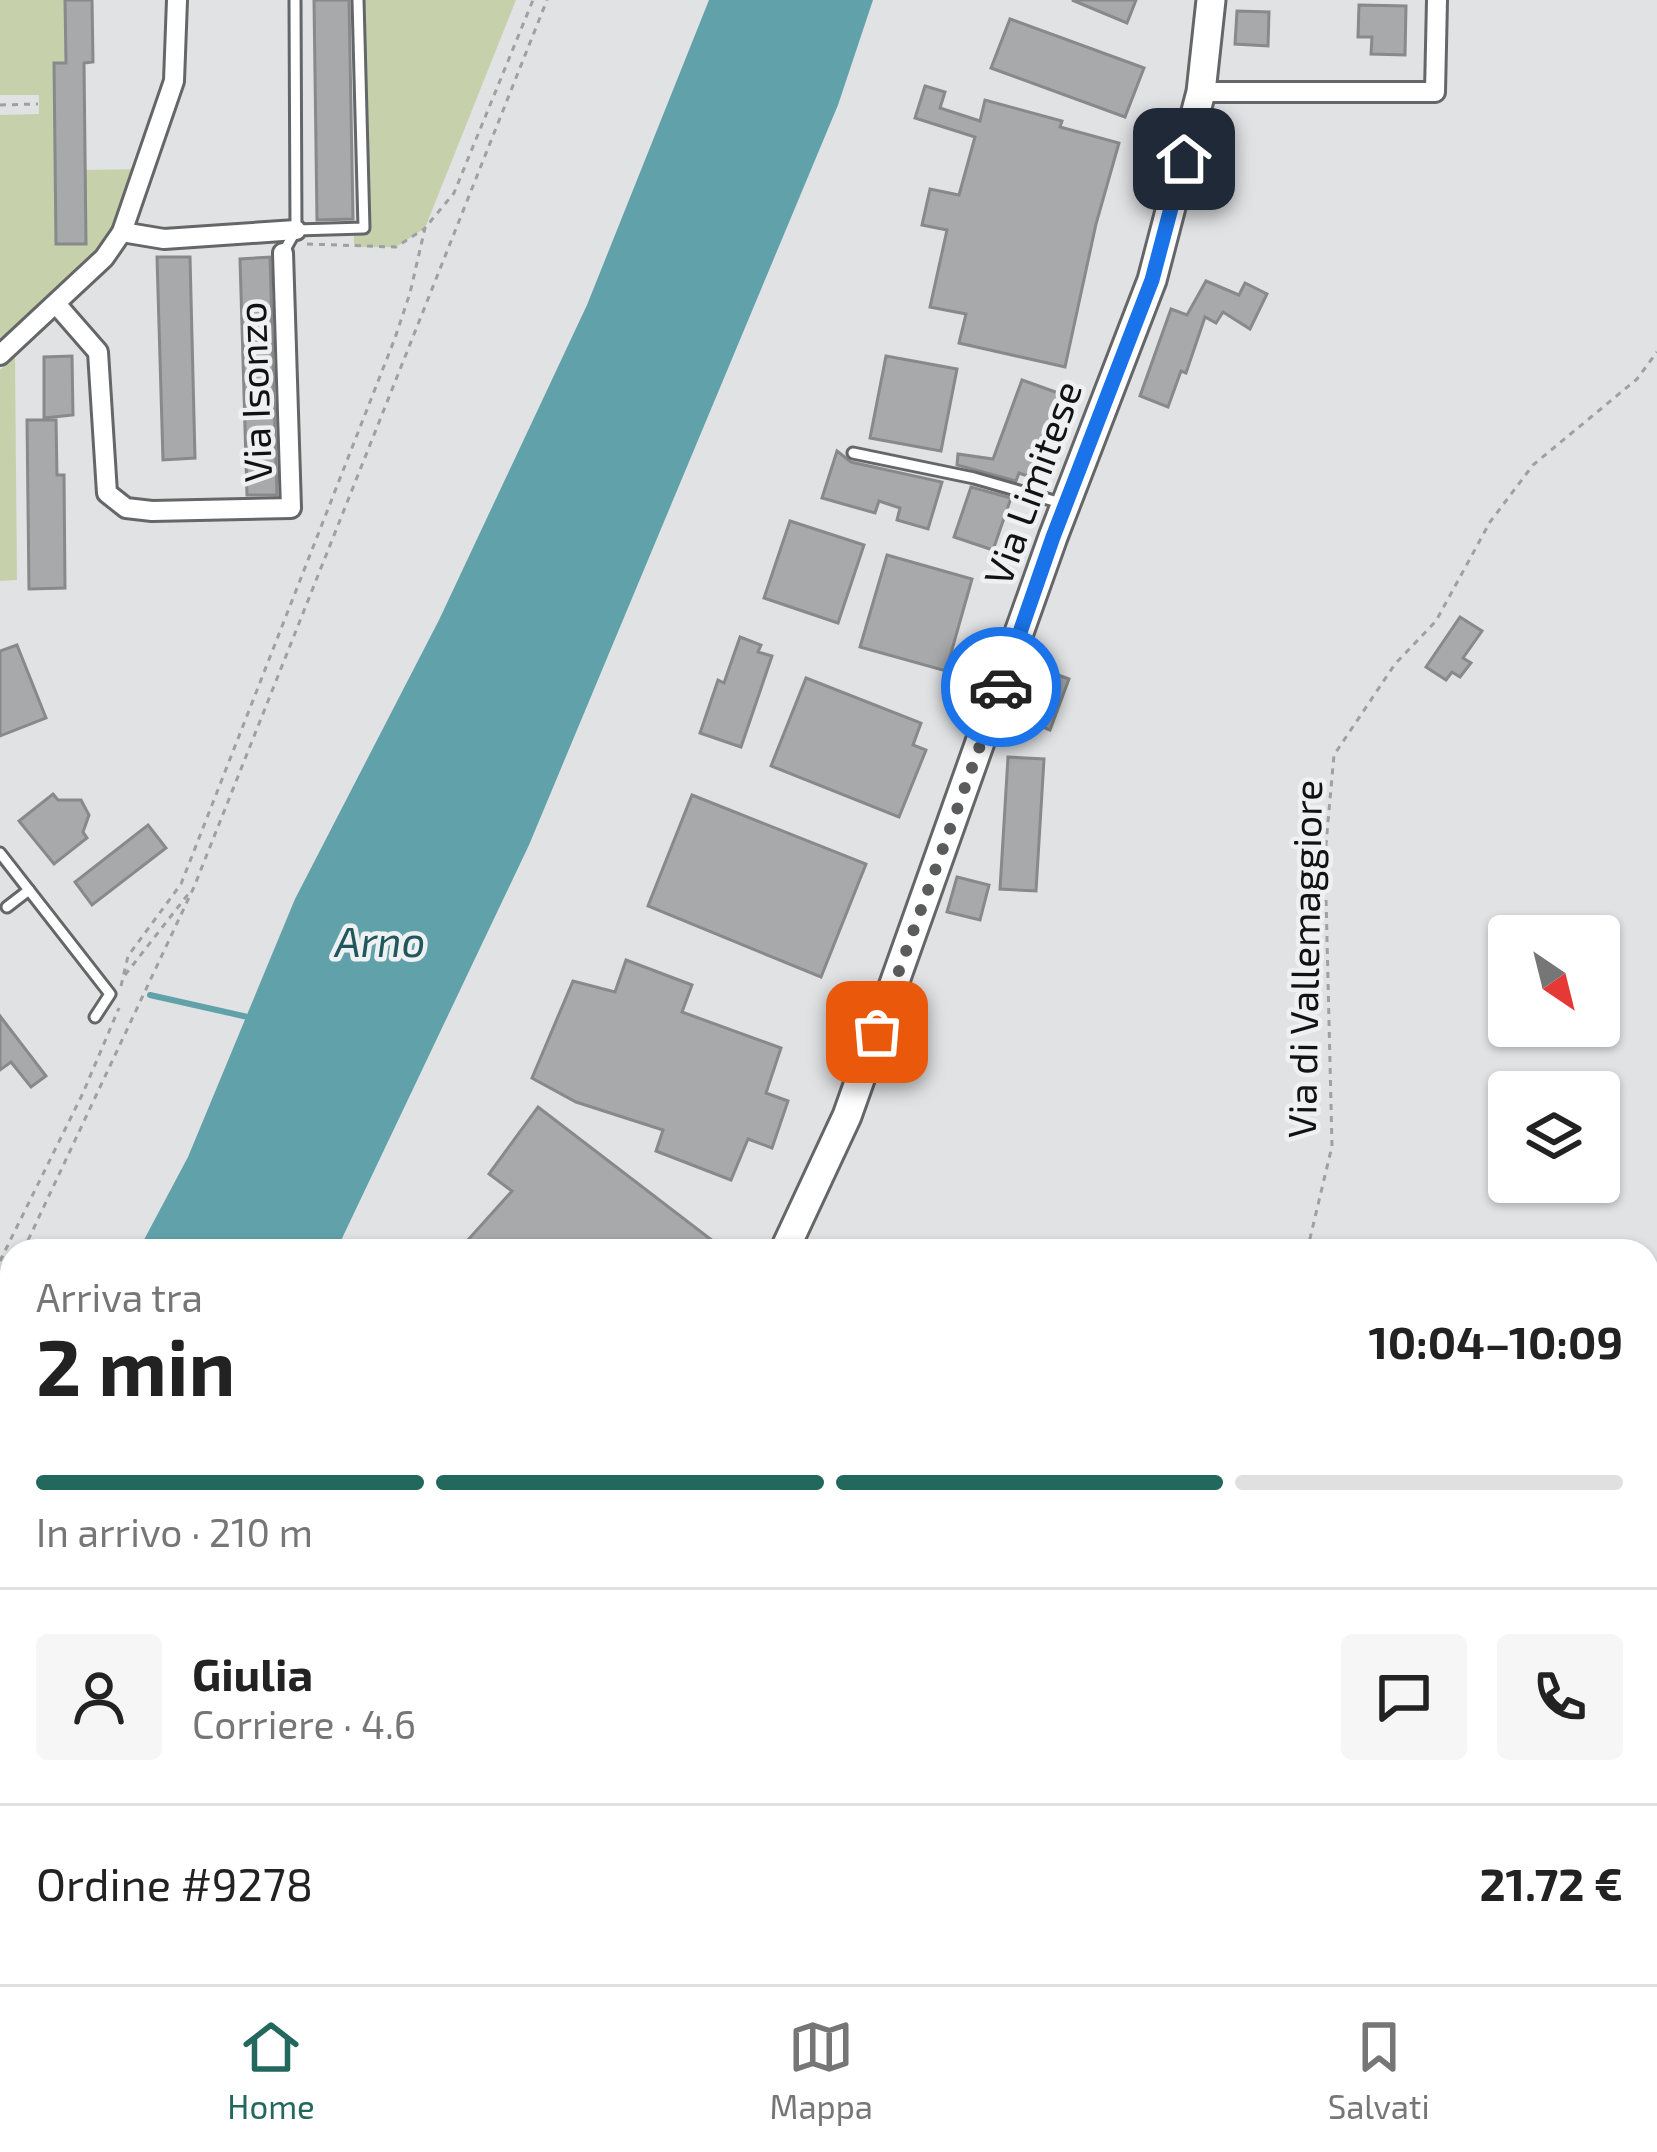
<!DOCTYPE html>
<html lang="it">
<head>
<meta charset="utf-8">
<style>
  body { margin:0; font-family:"Exo 2",sans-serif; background:#f6f6f6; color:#222; height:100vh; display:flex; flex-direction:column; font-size:45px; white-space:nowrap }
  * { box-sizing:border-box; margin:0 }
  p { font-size:39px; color:#767676 }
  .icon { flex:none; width:66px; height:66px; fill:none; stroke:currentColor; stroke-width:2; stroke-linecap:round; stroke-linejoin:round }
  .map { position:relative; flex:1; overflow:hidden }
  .side { position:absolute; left:0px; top:1239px; width:1659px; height:747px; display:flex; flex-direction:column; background:#fff; border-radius:36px 36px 0 0; box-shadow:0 3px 9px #0004 }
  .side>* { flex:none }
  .needle { width:78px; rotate:145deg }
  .buttons { position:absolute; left:1488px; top:915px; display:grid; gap:24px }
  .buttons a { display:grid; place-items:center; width:132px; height:132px; border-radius:12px; background:#fff; box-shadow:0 3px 9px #0004; font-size:60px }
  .pin { position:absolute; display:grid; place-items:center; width:102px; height:102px; color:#fff; margin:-51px; border-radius:24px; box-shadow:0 6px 18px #0006 }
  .courier { position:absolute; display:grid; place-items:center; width:120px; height:120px; margin:-60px; border:9px solid #1a73e8; border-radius:50%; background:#fff; color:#222; box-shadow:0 3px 15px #0007 }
  .overview em { font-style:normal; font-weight:700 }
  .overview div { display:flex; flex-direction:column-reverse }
  .overview { display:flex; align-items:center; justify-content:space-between; height:204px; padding:0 36px }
  h1 { font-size:78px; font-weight:700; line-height:90px }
  .bar { display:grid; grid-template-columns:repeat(4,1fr); gap:18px 12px; align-content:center; height:144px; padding:0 36px }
  .bar i { height:15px; border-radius:9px; background:#e0e0e0 }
  .bar .current { background:#23685c }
  .bar p { grid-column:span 4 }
  .line { display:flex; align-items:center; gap:30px; padding:0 36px; border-top:3px solid #e0e0e0 }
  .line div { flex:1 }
  .round { display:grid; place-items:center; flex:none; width:126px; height:126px; border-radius:12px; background:#f6f6f6 }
  .dock { display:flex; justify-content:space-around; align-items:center; height:168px; border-top:3px solid #e0e0e0; background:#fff; font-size:33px; color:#767676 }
  .dock a { display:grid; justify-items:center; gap:6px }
  .dock .current { color:#23685c }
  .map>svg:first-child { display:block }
</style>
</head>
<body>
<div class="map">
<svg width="1657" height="1984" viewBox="0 0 1657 1984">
  <rect width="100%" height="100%" fill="#e1e2e4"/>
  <!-- green -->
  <g fill="#c6d1ac">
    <polygon points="0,0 65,0 66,63 55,63 56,244 86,243 85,170 144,169 122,232 0,356 0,115 39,114 39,95 0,95"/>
    <polygon points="358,0 516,0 425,228 396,247 354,247 354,229 363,228"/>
    <polygon points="15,357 17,580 0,581 0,370"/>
  </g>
  <!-- water -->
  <g fill="#61a2aa">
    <polygon points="709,0 873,0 838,105 529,845 336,1251 138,1251 188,1157 295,899 439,620 587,305"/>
    <polygon points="12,1488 12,1964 0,1984 0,1511"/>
  </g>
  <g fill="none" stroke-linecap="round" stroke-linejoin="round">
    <!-- stream -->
    <polyline stroke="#61a2aa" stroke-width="6" points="150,995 252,1018"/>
  </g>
  <!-- building -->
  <g fill="#a8a9ab" stroke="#87898a" stroke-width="3">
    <polygon points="65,0 92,0 93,62 84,63 86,244 56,244 54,63 66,63"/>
    <polygon points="314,0 349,0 353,219 317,220"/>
    <polygon points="1072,0 1136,0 1127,23"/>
    <polygon points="1359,5 1406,6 1405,55 1371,54 1372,37 1358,37"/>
    <polygon points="1237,11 1269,12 1268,46 1235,44"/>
    <polygon points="1010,19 1144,68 1125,117 991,68"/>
    <polygon points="925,86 945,92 940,108 980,121 985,100 1062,121 1060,127 1119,143 1096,224 1065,367 959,343 966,314 930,307 947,230 922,225 930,189 959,195 975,137 915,118"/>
    <polygon points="157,257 190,257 195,458 163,460"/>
    <polygon points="270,257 277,495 247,495 240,259"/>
    <polygon points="1206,281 1239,295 1245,283 1267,294 1250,329 1223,312 1216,323 1205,317 1186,373 1181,371 1168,407 1140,396 1171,309 1187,315"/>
    <polygon points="72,356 73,415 44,418 44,357"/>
    <polygon points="886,356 957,369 941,451 870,438"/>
    <polygon points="1022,380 1061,394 1030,477 1019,473 1016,481 957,465 958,454 993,459"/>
    <polygon points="27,420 56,420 57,475 64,475 65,588 29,589"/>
    <polygon points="837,451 851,462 942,482 928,529 897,520 900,508 879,501 875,513 822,498"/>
    <polygon points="971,487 1011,498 993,550 954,537"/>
    <polygon points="790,521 864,545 838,623 764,598"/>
    <polygon points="887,555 972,579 946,671 860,647"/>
    <polygon points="1460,617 1482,631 1463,658 1471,663 1460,677 1452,672 1446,680 1426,667"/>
    <polygon points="740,637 761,645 758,652 772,656 741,747 700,733 718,680 724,683"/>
    <polygon points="17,645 46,718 0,736 0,651"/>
    <polygon points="1047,671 1069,679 1050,730 1028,721"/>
    <polygon points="806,678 921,723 913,745 926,750 899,817 771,766"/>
    <polygon points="1008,757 1044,759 1036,891 1000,889"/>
    <polygon points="53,794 58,800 81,800 89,815 83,832 87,838 54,864 19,821"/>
    <polygon points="692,795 866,864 821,977 648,906"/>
    <polygon points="148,825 166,848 92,905 75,882"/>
    <polygon points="957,877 989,885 980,920 947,912"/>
    <polygon points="626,960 692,985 682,1012 781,1048 766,1093 788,1101 772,1148 748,1139 731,1180 656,1151 663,1130 576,1102 532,1078 573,981 615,992"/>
    <polygon points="0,1016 46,1076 31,1087 11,1062 0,1070"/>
    <polygon points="538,1107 726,1251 458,1251 512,1191 489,1174"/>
  </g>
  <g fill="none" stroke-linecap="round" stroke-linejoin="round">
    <defs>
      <g id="lane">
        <polyline points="296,230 364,228 358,0"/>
        <polyline points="283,253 296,230 295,0"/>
        <polyline points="853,453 974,478 1061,503"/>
        <polyline points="0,853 110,994 95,1017"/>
        <polyline points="7,907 29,890"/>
      </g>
      <g id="street">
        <polyline points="1201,92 1435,92 1437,0"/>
        <polyline points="122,232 164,239 296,230"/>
        <polyline points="57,305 98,352 107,493 126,508 152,511 291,508 283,253"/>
        <polyline points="0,355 104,258 122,232 174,81 177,0"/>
        <polyline points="538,1984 546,1984"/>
        <polyline points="572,1984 577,1974"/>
      </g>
      <g id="secondary">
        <polyline points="784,1251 847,1116 1053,537 1152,280 1201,92 1211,0"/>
        <polyline points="372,1984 378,1974"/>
      </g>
    </defs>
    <!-- lane casing -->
    <use href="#lane" stroke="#646668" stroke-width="15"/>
    <!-- street casing -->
    <use href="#street" stroke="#646668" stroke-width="24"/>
    <!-- secondary casing -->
    <use href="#secondary" stroke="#646668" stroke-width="33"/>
    <!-- path -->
    <g stroke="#9fa0a1" stroke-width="3" stroke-dasharray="6 6" stroke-linecap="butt">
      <polyline points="0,105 38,104"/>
      <polyline points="307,244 396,247 424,229"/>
      <polyline points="125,975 189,893"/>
      <polyline points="121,986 128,956 181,884 395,338 410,293 425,228 454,193 533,0"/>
      <polyline points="23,1251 194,887 547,0"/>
      <polyline points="1307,1251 1332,1146 1325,855 1334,755 1395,664 1436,621 1490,522 1533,465 1637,379 1657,352"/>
      <polyline points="0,1261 83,1093 119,1008"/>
      <polyline points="0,1301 12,1275"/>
      <polyline points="1647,1742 1657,1761"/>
      <polyline points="856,1984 863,1974"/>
    </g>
    <!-- lane -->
    <use href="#lane" stroke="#fff" stroke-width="9"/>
    <!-- street -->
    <use href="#street" stroke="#fff" stroke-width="18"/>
    <!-- secondary -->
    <use href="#secondary" stroke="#fff" stroke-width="27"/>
  </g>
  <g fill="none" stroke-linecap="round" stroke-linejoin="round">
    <!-- done -->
    <polyline stroke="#5a5b5c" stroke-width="12" stroke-dasharray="0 21.6" points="877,1032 1001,687"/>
    <!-- route -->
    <polyline stroke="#1a73e8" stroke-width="15" points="1001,687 1053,537 1152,280 1184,159"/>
  </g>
  <g text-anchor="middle" stroke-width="9" stroke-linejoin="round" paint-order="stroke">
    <!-- street labels -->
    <g font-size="39" fill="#121213" stroke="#eef0f2">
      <text transform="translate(255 392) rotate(-92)" y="14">Via Isonzo</text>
      <text transform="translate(1033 483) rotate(-70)" y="14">Via Limitese</text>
      <text transform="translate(1305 959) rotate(-89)" y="14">Via di Vallemaggiore</text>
    </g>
    <!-- water labels -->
    <g font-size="42" font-style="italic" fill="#1f575d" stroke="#eef0f2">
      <text x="380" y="957">Arno</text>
    </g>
  </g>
</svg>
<div class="buttons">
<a><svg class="needle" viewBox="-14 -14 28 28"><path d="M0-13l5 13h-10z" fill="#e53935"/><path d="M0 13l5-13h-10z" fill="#767676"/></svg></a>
<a><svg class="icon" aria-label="layers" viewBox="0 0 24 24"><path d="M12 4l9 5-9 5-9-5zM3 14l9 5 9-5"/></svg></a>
</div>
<div class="pin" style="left:877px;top:1032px;background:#ea580c"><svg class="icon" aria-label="bag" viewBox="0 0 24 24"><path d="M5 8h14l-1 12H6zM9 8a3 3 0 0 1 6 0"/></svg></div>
<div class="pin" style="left:1184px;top:159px;background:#1f2937"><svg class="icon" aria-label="home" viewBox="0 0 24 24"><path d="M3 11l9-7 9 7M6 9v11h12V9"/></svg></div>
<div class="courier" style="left:1001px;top:687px"><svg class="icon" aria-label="car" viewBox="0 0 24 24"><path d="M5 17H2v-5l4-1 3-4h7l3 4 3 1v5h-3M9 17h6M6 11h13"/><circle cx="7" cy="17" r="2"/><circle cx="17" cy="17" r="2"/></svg></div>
<section class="side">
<div class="overview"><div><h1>2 min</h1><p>Arriva tra</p></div><em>10:04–10:09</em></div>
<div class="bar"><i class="current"></i><i class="current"></i><i class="current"></i><i></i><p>In arrivo · 210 m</p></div>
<div class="line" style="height:216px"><a class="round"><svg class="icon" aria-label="person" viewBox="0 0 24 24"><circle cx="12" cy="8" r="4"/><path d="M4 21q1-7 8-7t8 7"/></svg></a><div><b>Giulia</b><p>Corriere · 4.6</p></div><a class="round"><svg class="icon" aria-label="chat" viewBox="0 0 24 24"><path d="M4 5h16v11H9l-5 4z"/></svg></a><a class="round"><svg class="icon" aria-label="phone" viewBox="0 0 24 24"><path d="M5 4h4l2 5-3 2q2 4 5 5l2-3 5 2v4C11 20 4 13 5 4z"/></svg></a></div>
<div class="line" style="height:156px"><div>Ordine #9278</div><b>21.72 €</b></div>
</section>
</div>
<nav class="dock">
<a class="current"><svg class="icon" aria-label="home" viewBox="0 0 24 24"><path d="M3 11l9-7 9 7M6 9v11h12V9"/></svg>Home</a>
<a><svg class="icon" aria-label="map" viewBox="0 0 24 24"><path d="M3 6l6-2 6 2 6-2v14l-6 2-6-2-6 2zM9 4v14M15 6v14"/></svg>Mappa</a>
<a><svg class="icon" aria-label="saved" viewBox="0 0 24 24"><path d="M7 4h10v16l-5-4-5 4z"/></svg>Salvati</a>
</nav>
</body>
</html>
